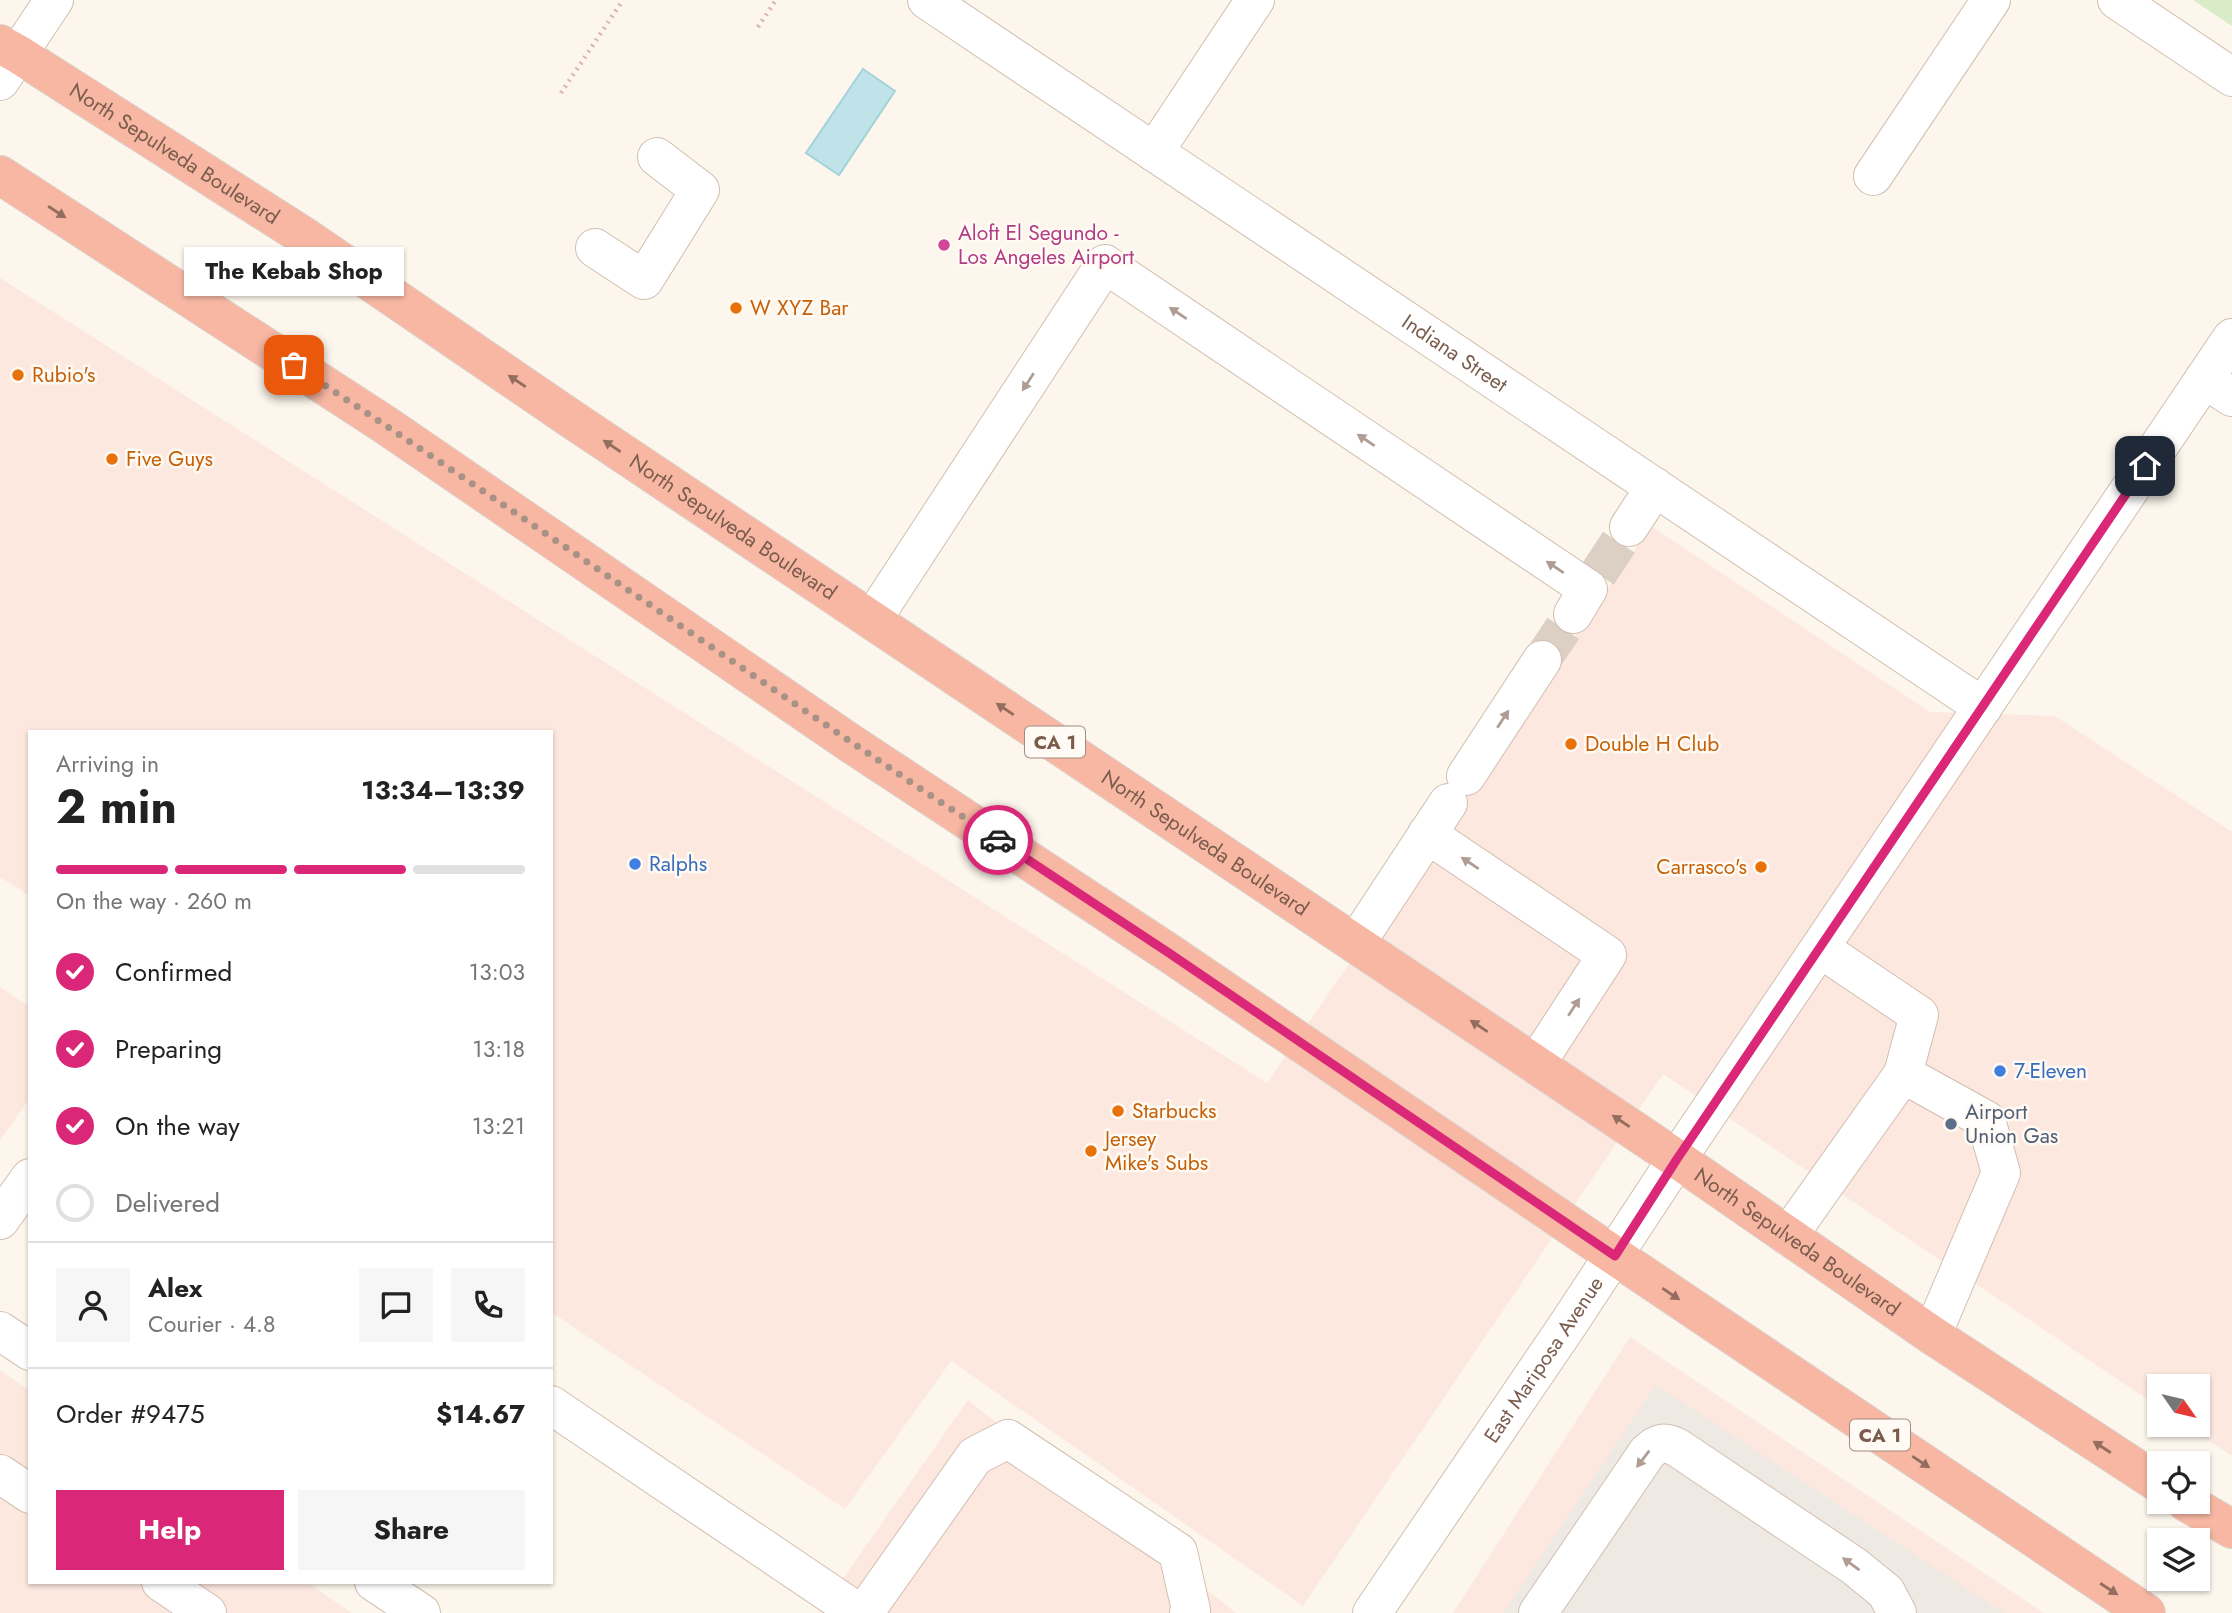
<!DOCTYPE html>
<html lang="en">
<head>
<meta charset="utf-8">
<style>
  body { margin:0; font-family:Jost,sans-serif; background:#f6f6f6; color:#222; height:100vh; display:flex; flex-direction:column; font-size:26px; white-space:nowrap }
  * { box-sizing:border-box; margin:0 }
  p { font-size:23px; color:#767676 }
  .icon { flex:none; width:38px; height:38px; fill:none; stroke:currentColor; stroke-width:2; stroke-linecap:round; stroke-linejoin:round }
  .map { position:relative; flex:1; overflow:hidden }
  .details { position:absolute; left:28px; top:730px; width:525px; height:854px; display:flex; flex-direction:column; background:#fff; border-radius:0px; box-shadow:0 2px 5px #0004 }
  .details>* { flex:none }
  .needle { width:46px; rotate:124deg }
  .controls { position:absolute; left:2147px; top:1374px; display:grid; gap:14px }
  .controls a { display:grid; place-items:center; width:63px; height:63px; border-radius:0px; background:#fff; box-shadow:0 2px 5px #0004; font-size:35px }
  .pin { position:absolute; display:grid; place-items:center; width:60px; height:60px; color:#fff; margin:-30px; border-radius:14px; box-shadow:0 4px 10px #0006 }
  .courier { position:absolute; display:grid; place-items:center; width:70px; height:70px; margin:-35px; border:5px solid #db2777; border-radius:50%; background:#fff; color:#222; box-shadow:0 2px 9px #0007 }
  .bubble { position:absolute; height:49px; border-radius:0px; background:#fff; box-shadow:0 2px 5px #0004; font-size:23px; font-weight:700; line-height:49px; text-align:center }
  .summary em { font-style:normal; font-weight:700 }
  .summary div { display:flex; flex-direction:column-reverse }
  .summary { display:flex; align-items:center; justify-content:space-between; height:119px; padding:0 28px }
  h1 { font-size:46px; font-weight:700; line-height:52px }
  .bar { display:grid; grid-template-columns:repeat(4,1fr); gap:10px 7px; align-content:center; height:84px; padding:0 28px }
  .bar i { height:9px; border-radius:5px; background:#e0e0e0 }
  .bar .current { background:#db2777 }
  .bar p { grid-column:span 4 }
  .line { display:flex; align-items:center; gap:18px; padding:0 28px; border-top:2px solid #e0e0e0 }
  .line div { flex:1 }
  .round { display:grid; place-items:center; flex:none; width:74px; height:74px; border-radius:0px; background:#f6f6f6 }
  ol { padding:0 28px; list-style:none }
  li { display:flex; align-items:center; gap:21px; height:77px }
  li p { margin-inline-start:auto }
  li .icon { padding:7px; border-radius:50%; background:#db2777; color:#fff; stroke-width:4 }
  li:last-child { color:#767676 }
  li i { width:38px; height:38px; border:4px solid #e0e0e0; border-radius:50% }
  .button { display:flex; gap:14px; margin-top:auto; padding:14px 28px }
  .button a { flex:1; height:80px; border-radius:0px; background:#db2777; color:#fff; font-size:28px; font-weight:700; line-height:80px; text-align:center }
  .button a+a { background:#f6f6f6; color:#222 }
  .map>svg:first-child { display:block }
</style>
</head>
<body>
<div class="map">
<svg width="2232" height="1613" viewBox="0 0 2232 1613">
  <rect width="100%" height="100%" fill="#fdf6ec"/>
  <!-- commercial -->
  <g fill="#fde8e0">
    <polygon points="0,278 1267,1083 1651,526 1930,712 2055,716 2232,832 2232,1456 2185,1425 2198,1424 2198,1386 2160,1386 2159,1407 1663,1074 1303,1606 951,1361 845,1509 551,1312 551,732 30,732 30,896 0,877"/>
    <polygon points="0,987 30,1007 30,1098 0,1140"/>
    <polygon points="1630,1337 2044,1613 1453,1613"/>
    <polygon points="0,1370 30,1391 30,1582 307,1582 352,1613 0,1613"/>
    <polygon points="968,1400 1236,1613 819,1613"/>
  </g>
  <!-- industrial -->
  <polygon fill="#efe9e4" points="1656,1385 2004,1613 1503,1613"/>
  <!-- green -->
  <polygon fill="#d8ecc9" points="2193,0 2232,0 2232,26"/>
  <!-- water -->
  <polygon fill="#bfe3e8" stroke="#a5d3da" stroke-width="2" points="863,69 895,91 839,175 806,153"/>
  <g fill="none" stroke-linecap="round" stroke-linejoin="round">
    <!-- minor-tunnel -->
    <g stroke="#dcd0c4" stroke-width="38" stroke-dasharray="38 19" stroke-linecap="butt">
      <polyline points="1598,574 1629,527"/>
      <polyline points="1542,660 1573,614"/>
    </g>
    <defs>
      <g id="minor">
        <path id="s1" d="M927 0 1983 707"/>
        <polyline points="2117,0 2232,77"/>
        <polyline points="0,81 54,0"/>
        <polyline points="1154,152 1255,0"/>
        <polyline points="1873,176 1991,0"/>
        <polyline points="595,248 644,280 700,190 657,157"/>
        <polyline points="2204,379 2232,397"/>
        <polyline points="1629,527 1655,487"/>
        <polyline points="872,620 1105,264 1588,589 1573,614"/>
        <polyline points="1466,776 1542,660"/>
        <polyline points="1427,834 1607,955 1536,1064"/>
        <polyline points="1356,943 1448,803"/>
        <polyline points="1821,949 1919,1015 1903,1074"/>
        <polyline points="0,1220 30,1178"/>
        <polyline points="1788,1236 1903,1074 1986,1120 2001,1173 1932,1335"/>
        <polyline points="0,1331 30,1351"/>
        <polyline points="551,1405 859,1613"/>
        <polyline points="0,1474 30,1494"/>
        <polyline points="161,1582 207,1613"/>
        <polyline points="374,1582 421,1613"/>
        <polyline points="864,1613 975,1456 1008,1439 1178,1552 1191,1610 1189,1613"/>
        <path id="s2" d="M1372 1613 1567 1326 1677 1159 2232 338"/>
        <path d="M1538 1613 1647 1453C1658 1442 1665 1441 1678 1448L1854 1566 1886 1592 1897 1613"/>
      </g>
      <g id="highway">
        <path id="s3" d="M0 44 18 54 302 235 573 420 1677 1159 1932 1335 2160 1484"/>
        <polyline points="0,175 384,424 850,743 1169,953 1615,1256 2146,1613"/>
        <polyline points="2186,1502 2232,1529"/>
      </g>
    </defs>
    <!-- minor casing -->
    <use href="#minor" stroke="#d1beb0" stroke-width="40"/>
    <!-- highway casing -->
    <use href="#highway" stroke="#dad1cd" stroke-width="40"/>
    <!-- path -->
    <g stroke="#d9b8a5" stroke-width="4.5" stroke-dasharray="2 5" stroke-linecap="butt">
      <polyline points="758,27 776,0"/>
      <polyline points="561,93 623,0"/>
    </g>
    <!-- minor -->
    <use href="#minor" stroke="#fff" stroke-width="38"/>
    <!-- highway -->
    <use href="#highway" stroke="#f7b7a3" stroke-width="38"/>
  </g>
  <!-- one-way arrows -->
  <defs><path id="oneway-solid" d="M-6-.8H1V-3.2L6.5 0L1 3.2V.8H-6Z" transform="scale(1.75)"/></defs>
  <g fill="#936e5e">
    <use href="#oneway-solid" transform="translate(57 212) rotate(33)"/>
    <use href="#oneway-solid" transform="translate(517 381) rotate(-146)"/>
    <use href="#oneway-solid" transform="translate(612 446) rotate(-146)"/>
    <use href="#oneway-solid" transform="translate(1005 709) rotate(-146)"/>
    <use href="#oneway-solid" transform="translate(1479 1026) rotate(-146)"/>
    <use href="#oneway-solid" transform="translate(1621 1121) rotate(-146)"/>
    <use href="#oneway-solid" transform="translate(1671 1294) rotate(34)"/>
    <use href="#oneway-solid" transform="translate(2102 1447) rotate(-147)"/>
    <use href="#oneway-solid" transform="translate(1921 1462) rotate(34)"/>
    <use href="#oneway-solid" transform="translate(2109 1589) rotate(33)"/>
  </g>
  <g fill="#af9d94">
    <use href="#oneway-solid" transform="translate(1178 313) rotate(-146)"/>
    <use href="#oneway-solid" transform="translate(1028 382) rotate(123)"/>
    <use href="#oneway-solid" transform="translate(1366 440) rotate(-146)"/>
    <use href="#oneway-solid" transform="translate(1555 567) rotate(-146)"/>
    <use href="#oneway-solid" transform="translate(1503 719) rotate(-57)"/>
    <use href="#oneway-solid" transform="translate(1470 863) rotate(-146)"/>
    <use href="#oneway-solid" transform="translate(1574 1007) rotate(-57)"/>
    <use href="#oneway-solid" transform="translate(1643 1459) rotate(127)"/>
    <use href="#oneway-solid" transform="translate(1851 1564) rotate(-144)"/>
  </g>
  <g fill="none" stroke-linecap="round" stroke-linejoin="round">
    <!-- done -->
    <path stroke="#a89285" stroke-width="7" stroke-dasharray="0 12.6" d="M294 365C531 520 761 684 998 840"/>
    <!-- route -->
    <polyline stroke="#db2777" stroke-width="9" points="998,840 1169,953 1615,1256 1677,1159 2145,466"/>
  </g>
  <!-- markers -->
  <circle fill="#d1479c" stroke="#fffaf3" stroke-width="2.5" cx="944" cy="245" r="7"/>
  <g fill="#e8710a" stroke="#fffaf3" stroke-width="2.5">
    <circle cx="736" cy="308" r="7"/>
    <circle cx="18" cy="375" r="7"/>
    <circle cx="112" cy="459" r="7"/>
    <circle cx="1571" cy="744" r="7"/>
    <circle cx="1761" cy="867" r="7"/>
    <circle cx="1118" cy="1111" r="7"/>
    <circle cx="1091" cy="1151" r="7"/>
  </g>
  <g fill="#3f7fe0" stroke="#fffaf3" stroke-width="2.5">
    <circle cx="635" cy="864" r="7"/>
    <circle cx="2000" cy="1071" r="7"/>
  </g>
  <circle fill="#5c6f8a" stroke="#fffaf3" stroke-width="2.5" cx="1951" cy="1124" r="7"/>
  <g text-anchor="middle" stroke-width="5" stroke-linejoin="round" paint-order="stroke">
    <!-- shield labels -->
    <g fill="#fffaf3" stroke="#a28b7f" stroke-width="2">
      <rect x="1025" y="726.5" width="60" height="31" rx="5"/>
      <rect x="1850" y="1419.5" width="60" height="31" rx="5"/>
    </g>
    <g font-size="19" font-weight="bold" fill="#7a5c4d">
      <text x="1055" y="749">CA 1</text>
      <text x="1880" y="1442">CA 1</text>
    </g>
    <!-- street labels -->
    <g font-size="21" fill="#7a5c4d" stroke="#fffaf3">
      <text dy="7" stroke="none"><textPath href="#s3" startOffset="206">North Sepulveda Boulevard</textPath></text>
      <text dy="7" stroke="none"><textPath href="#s1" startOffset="635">Indiana Street</textPath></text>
      <text dy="7" stroke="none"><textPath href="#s3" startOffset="878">North Sepulveda Boulevard</textPath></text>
      <text dy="7" stroke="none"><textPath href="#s3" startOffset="1446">North Sepulveda Boulevard</textPath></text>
      <text dy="7" stroke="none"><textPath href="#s3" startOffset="2160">North Sepulveda Boulevard</textPath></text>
      <text dy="7" stroke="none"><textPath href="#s2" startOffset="306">East Mariposa Avenue</textPath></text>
    </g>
    <!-- hotel labels -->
    <g font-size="21" fill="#b23c85" stroke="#fffaf3" text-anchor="start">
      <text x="958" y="240">Aloft El Segundo -<tspan x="958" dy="24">Los Angeles Airport</tspan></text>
    </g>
    <!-- food labels -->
    <g font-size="21" fill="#c56008" stroke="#fffaf3" text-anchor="start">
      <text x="750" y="315">W XYZ Bar</text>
      <text x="32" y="382">Rubio's</text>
      <text x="126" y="466">Five Guys</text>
      <text x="1585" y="751">Double H Club</text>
      <text x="1747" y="874" text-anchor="end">Carrasco's</text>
      <text x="1132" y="1118">Starbucks</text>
      <text x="1105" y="1146">Jersey<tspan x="1105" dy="24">Mike's Subs</tspan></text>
    </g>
    <!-- shop labels -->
    <g font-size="21" fill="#366cbe" stroke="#fffaf3" text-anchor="start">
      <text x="649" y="871">Ralphs</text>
      <text x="2014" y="1078">7-Eleven</text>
    </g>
    <!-- service labels -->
    <g font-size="21" fill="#4e5e75" stroke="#fffaf3" text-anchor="start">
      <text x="1965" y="1119">Airport<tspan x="1965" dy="24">Union Gas</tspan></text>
    </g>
  </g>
</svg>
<div class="controls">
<a><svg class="needle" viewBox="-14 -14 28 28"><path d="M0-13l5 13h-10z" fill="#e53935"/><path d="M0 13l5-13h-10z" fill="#767676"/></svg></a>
<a><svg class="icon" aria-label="locate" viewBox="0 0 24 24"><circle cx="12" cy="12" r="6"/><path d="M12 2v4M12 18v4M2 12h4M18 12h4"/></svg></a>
<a><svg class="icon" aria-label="layers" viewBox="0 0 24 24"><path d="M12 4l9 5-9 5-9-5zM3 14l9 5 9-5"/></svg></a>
</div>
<div class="pin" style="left:294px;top:365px;background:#ea580c"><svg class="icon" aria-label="bag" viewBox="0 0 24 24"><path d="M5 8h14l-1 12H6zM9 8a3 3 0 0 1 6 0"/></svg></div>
<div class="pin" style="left:2145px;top:466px;background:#1f2937"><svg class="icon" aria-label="home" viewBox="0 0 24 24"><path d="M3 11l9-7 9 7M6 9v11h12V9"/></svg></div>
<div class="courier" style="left:998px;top:840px"><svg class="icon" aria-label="car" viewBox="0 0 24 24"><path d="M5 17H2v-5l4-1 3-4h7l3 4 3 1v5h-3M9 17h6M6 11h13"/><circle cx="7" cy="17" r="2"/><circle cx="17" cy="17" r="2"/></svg></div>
<div class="bubble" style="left:184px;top:247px;width:220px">The Kebab Shop</div>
<section class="details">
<div class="summary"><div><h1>2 min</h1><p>Arriving in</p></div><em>13:34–13:39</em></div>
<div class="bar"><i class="current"></i><i class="current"></i><i class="current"></i><i></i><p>On the way · 260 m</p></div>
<ol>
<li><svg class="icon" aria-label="check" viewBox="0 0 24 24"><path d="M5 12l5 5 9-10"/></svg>Confirmed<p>13:03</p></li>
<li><svg class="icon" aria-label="check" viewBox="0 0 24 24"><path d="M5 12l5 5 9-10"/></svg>Preparing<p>13:18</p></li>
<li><svg class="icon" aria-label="check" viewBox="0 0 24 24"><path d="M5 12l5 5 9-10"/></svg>On the way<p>13:21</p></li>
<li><i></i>Delivered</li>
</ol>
<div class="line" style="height:126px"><a class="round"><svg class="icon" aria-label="person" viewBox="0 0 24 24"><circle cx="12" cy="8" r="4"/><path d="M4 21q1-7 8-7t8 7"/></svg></a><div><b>Alex</b><p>Courier · 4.8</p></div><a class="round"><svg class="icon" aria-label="chat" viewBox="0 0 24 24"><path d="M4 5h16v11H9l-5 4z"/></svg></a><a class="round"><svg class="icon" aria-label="phone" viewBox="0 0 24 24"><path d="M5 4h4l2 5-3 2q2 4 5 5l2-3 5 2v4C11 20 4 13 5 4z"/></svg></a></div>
<div class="line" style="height:91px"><div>Order #9475</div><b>$14.67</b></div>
<div class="button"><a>Help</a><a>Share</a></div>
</section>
</div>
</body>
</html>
